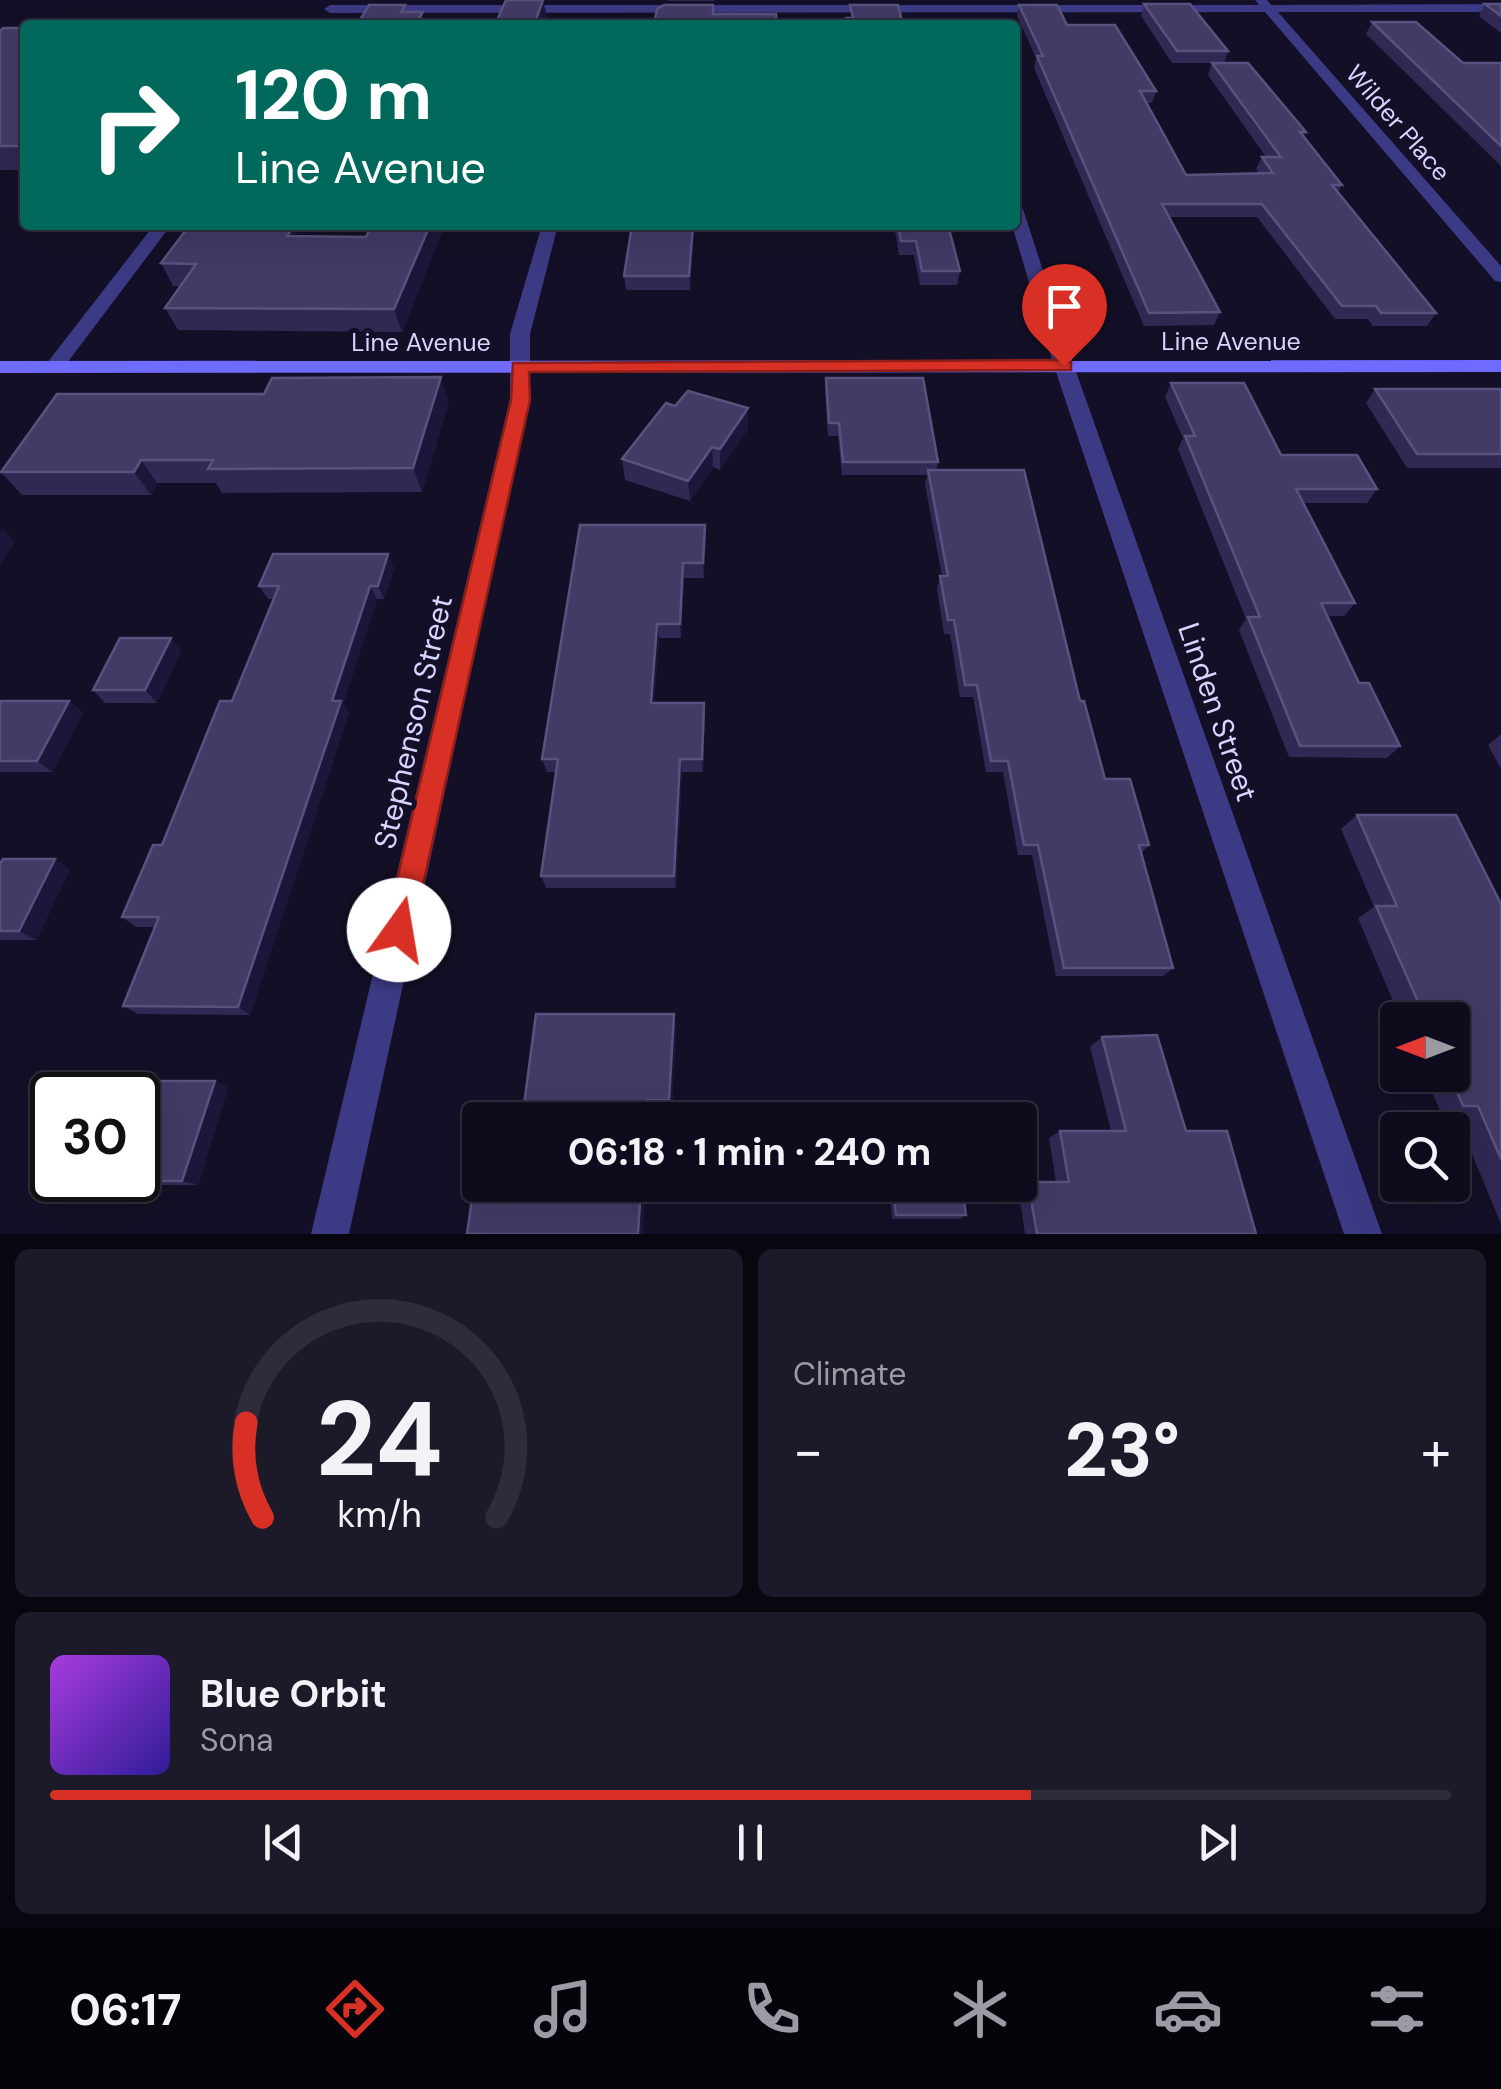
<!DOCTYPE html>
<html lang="en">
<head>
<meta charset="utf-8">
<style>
  :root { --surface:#0e0b1c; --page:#1c1929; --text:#f1f3f6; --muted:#9b9ba3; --line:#2e2b3b; --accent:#d93025 }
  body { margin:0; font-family:"DM Sans",sans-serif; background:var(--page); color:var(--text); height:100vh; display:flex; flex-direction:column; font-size:38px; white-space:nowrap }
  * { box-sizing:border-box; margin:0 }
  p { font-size:32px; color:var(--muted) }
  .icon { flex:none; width:55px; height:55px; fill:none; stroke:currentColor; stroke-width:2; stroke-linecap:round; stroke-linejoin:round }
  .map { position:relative; height:1234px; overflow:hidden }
  .details { display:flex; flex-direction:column; gap:15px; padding:15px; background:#08060f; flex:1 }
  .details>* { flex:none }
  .banner { position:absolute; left:20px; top:20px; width:1000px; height:210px; border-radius:10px; box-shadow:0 10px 40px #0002,0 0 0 2px var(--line); background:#00695c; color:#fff; overflow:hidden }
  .needle { width:65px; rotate:270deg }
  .tools { position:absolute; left:1380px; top:1002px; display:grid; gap:20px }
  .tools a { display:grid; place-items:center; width:90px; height:90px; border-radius:10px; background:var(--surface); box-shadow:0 10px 40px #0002,0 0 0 2px var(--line); font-size:50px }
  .speed { position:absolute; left:30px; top:1072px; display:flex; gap:20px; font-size:50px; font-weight:700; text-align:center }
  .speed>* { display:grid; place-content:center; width:130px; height:130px; border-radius:50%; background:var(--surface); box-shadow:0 10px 40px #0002,0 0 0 2px var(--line); line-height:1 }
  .speed .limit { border:5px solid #111; border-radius:15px; background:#fff; color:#111 }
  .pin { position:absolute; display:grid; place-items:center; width:85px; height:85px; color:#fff; margin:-102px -42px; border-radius:50% 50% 50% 0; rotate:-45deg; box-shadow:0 0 10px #0007 }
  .pin .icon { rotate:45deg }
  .me { position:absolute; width:110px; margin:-55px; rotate:13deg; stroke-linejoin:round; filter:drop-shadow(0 0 8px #0008) }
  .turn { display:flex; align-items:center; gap:35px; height:210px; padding:0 50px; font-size:45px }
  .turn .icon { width:130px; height:130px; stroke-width:2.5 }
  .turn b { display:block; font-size:70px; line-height:85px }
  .big { font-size:75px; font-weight:700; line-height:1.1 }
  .details .card { flex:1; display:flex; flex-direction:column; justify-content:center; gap:15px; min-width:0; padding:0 35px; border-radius:15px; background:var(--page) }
  .details .dial { align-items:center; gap:0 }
  .dial svg { height:260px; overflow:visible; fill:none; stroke:var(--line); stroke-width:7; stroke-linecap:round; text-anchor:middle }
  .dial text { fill:var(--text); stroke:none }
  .song { display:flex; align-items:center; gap:30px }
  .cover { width:120px; height:120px; border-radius:15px; background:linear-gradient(135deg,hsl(280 70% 55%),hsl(250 70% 35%)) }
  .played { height:10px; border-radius:5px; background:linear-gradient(90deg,var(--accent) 70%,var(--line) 70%) }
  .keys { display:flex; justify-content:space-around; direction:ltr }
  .heat { display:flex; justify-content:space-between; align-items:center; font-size:55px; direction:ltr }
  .details .tiles { flex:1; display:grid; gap:15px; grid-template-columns:1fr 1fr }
  .card:last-child { grid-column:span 2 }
  .trip { position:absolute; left:462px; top:1102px; width:575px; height:100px; border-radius:10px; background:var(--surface); box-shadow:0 10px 40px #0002,0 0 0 2px var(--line); font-weight:700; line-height:100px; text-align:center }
  .menu { display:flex; height:160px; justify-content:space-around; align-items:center; background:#06040b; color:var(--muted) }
  .menu .icon { width:70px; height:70px }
  .menu .active { color:var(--accent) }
  .menu b { font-size:45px; color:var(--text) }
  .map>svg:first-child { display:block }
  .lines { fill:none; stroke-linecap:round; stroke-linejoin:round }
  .street { fill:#3d3a85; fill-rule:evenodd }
  .secondary { fill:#6f6bff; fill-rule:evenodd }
  .wall { fill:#312854 }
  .shaded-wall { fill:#1d163a }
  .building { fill:#433a66; stroke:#5a527e; stroke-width:2.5 }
  .route { fill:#d93025; stroke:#8d1f18; stroke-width:2.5 }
  .labels { text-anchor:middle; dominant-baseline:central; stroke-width:10; stroke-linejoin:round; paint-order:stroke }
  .far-street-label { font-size:25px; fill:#d9d4ff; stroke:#130f26 }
  .street-label { font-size:30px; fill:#d9d4ff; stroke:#130f26 }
</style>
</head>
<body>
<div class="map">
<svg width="1501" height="1234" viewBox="0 0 1501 1234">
  <rect width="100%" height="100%" fill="#130f26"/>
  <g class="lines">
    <g class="street">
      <polygon points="1255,0 1267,0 1271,5 1501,4 1501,12 1278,12 1501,266 1501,282 1495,281 1265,12 330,13 324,9 330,5 1259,5"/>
      <polygon points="1015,204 1023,209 1074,366 1382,1234 1344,1234 1054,366 1012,225 1015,225"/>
      <polygon points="154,225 171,225 61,371 47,371 47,363"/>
      <polygon points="542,225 558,225 530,334 530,399 349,1234 311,1234 510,399 510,334"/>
    </g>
    <polygon class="secondary" points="1501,360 1501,372 0,373 0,361"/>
  </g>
  <g class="wall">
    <rect x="667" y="0" width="47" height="1"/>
    <polygon points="1144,4 1228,51 1224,63 1306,132 1304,137 1342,185 1338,192 1436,313 1427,326 1373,326 1368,319 1335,319 1257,217 1169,217 1220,312 1214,325 1144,326 1034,68 1036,58 1017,16 1019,5 1067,25 1156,91 1152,103 1146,103 1186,175 1259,173 1256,169 1262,157 1266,157 1208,75 1212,63 1172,63 1141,16"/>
    <polygon points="1485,4 1501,4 1501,33 1479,16"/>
    <polygon points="1372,22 1463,63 1501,63 1501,166 1366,34"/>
    <polygon points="25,28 25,170 0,170 0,31"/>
    <polygon points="372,225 445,225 402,332 178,330 165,308 180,286 173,286 161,263 293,227 297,237 366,237"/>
    <polygon points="694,225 690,290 626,290 624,276"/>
    <polygon points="894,225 948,225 960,271 957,285 920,285 914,255 899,255"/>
    <polygon points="826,378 938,462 936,470 1080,701 1105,779 1149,845 1141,854 1173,968 1163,976 1056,976 1032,855 1018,855 1003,772 986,772 973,697 960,697 950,634 944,634 937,589 940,576 942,576 925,484 927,475 842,475 838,436 828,436 825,391"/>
    <polygon points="1171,383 1281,455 1377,489 1367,503 1303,503 1355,603 1344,616 1327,616 1359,683 1400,746 1387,758 1289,757 1239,630 1246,619 1178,449 1183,438 1165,397"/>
    <polygon points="1375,389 1501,389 1501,468 1407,468 1366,403"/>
    <polygon points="449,401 422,492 222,493 216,483 157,483 151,495 22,495 1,472"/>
    <polygon points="675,406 748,408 748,429 720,470 713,467 690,501 625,480 622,459"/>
    <polygon points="705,525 704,578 684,578 681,638 659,638 654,703 704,703 705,717 703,772 682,772 676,888 546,888 541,876 556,772 547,772 542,759"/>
    <polygon points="394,568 384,599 377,599 343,704 349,713 250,1015 138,1014 123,1006 155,927 136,927 122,917 162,845 232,701 273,599 268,599 259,586"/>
    <polygon points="181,651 157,703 105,703 93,690"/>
    <polygon points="0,701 69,701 83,713 52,772 0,772"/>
    <polygon points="1501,734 1501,769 1488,745"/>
    <polygon points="1357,815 1501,904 1501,1224 1455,1113 1441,1113 1425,1075 1452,1075 1452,1020 1401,1020 1358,918 1374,907 1341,829"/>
    <polygon points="0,864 70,869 36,940 0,940"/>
    <polygon points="676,1025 672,1109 650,1109 650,1120 522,1120"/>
    <polygon points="1102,1037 1186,1131 1256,1234 1025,1234 1018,1188 1028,1182 1056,1182 1049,1138 1060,1131 1111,1131 1090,1047"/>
    <polygon points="215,1081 228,1087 198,1185 66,1185 48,1181"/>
    <polygon points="889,1185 962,1185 966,1215 960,1219 892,1219"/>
  </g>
  <g class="shaded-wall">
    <polygon points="543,0 547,17 544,25 534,25"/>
    <polygon points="423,12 425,25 415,25"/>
    <polygon points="430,225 445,225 402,332 394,309"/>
    <polygon points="693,225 694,225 690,290 689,276"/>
    <polygon points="293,227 302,249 287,236"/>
    <polygon points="441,377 449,401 422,492 413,468"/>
    <polygon points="748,408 748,429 720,470 720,449"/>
    <polygon points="712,447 713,467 690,501 688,481"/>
    <polygon points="141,460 157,483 151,495 134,472"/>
    <polygon points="705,525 706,540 704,578 703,563"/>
    <polygon points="3,528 15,542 0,565 0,532"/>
    <polygon points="388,554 394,568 384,599 378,586"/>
    <polygon points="683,563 684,578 681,638 680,624"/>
    <polygon points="370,586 377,599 343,704 349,713 250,1015 238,1007 332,701"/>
    <polygon points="657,624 659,638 653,717 651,703"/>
    <polygon points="171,638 181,651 157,703 145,690"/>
    <polygon points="69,701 83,713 52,772 37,761"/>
    <polygon points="704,703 705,717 703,772 702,759"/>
    <polygon points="680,759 682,772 676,888 674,876"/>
    <polygon points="55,859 70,869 36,940 19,931"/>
    <polygon points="674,1014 676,1025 672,1109 669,1100"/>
    <polygon points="215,1081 228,1087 198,1185 182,1181"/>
    <polygon points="647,1100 650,1109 650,1120 646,1120"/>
    <polygon points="641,1185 646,1185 643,1234 638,1234"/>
  </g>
  <g class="building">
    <polygon points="506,0 543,0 534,25 495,25"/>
    <polygon points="1144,4 1190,4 1228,51 1177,51"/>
    <polygon points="1485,4 1501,4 1501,16"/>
    <polygon points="369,5 405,5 401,12 423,12 415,25 357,25"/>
    <polygon points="664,5 713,5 713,14 776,14 777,25 654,25 657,9"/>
    <polygon points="850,5 898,5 903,25 847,25 846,18 853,18"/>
    <polygon points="1019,5 1057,5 1067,25 1115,25 1156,91 1140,91 1186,175 1273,173 1262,157 1281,157 1212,63 1248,63 1306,132 1300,132 1342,185 1332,185 1436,313 1381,313 1376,306 1342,306 1262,204 1162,204 1220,312 1149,313 1037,56 1043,56"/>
    <polygon points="1372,22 1416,22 1463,63 1501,63 1501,146"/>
    <polygon points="3,28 25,28 25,146 0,146 0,31"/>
    <polygon points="372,225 430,225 394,309 165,308 196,264 161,263 189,226 293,227 287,236 366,237"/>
    <polygon points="632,225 693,225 689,276 624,276"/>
    <polygon points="898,225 948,225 960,271 922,271 916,241 901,241"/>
    <polygon points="441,377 413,468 208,469 213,460 141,460 134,472 1,472 57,394 264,394 272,378"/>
    <polygon points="826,378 923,378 938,462 843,462 839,423 829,423"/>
    <polygon points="1171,383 1244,383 1281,455 1357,455 1377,489 1296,489 1355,603 1321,603 1359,683 1369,683 1400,746 1300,746 1248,617 1260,617 1185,436 1195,436"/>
    <polygon points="1375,389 1501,389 1501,454 1417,454"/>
    <polygon points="688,391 748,408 720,449 712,447 688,481 622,459 666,403 675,406"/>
    <polygon points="928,470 1024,470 1080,701 1084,701 1105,779 1130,779 1149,845 1139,845 1173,968 1064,968 1038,845 1024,845 1008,761 991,761 977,685 965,685 954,620 948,620 940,576 948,576"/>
    <polygon points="580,525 705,525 703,563 683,563 680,624 657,624 651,703 704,703 702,759 680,759 674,876 541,876 558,759 542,759"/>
    <polygon points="273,554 388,554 378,586 370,586 332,701 341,701 238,1007 123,1006 159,917 122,917 153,845 162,845 220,701 232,701 279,586 259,586"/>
    <polygon points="120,638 171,638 145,690 93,690"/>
    <polygon points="0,701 69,701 37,761 0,761"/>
    <polygon points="1357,815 1456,815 1501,904 1501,1159 1478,1106 1463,1106 1450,1075 1452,1075 1452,1020 1426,1020 1376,906 1397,906"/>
    <polygon points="3,859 55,859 19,931 0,931 0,864"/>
    <polygon points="536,1014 674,1014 669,1100 647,1100 646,1120 522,1120"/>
    <polygon points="1157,1035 1186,1131 1227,1131 1256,1234 1037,1234 1028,1182 1069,1182 1060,1131 1126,1131 1102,1037"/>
    <polygon points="88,1081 215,1081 182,1181 48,1181 52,1169 52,1180 138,1180 138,1095 82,1095"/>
    <polygon points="480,1143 480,1185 641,1185 638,1234 467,1234"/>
    <polygon points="893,1185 962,1185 966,1215 896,1215"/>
  </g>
  <polygon class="route" points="1064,360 1071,362 1071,370 529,372 530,400 413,930 409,941 399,945 389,941 385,930 511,400 513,363"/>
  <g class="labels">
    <g class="far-street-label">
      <text transform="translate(1398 123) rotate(49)">Wilder Place</text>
      <text x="1231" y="341">Line Avenue</text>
      <text x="421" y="342">Line Avenue</text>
    </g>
    <g class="street-label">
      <text transform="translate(1218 712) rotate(71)">Linden Street</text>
      <text transform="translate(413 722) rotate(-77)">Stephenson Street</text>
    </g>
  </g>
</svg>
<div class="tools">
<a><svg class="needle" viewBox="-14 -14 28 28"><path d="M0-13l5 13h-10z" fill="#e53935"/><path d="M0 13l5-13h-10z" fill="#9b9ba3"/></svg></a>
<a><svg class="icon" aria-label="search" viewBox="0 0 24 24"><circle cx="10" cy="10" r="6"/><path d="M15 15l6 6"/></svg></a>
</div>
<div class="speed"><div class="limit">30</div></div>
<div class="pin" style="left:1064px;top:366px;background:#d93025"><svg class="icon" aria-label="arrive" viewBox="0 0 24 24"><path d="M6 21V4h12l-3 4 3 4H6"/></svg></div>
<svg class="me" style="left:399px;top:930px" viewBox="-20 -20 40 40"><circle r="19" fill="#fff"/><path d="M0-13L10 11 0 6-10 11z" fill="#d93025"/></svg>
<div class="trip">06:18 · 1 min · 240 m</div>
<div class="banner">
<div class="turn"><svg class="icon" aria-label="right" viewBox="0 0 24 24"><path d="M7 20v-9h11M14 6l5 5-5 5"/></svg><div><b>120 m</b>Line Avenue</div></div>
</div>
</div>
<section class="details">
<div class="tiles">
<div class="card dial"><svg viewBox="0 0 100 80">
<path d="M14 69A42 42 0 1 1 86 69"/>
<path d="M14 69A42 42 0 0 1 9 40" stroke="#d93025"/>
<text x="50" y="56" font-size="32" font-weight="700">24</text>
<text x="50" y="72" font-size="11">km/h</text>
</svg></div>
<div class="card"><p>Climate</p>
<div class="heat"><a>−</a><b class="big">23°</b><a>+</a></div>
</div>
<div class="card">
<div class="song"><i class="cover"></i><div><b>Blue Orbit</b><p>Sona</p></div></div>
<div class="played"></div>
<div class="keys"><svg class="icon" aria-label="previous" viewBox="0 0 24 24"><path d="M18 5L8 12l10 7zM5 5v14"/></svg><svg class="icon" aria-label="pause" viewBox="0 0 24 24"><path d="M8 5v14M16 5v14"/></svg><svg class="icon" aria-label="next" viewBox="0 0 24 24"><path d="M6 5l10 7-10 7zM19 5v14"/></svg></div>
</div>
</div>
</section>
<nav class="menu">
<b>06:17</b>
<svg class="icon active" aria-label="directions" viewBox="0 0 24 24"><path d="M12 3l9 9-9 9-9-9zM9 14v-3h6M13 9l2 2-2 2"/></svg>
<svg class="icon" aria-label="music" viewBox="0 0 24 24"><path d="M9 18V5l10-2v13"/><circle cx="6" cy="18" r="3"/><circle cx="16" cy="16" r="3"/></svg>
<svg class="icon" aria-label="phone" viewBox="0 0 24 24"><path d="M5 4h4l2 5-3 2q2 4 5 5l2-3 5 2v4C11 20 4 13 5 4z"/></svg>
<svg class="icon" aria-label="climate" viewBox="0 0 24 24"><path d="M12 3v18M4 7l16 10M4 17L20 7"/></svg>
<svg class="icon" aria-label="car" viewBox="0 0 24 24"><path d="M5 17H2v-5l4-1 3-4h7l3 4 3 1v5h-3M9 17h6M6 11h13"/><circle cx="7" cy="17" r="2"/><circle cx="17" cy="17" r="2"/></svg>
<svg class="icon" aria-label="filters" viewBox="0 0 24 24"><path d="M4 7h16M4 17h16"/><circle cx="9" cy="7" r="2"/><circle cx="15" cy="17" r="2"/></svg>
</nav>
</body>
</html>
